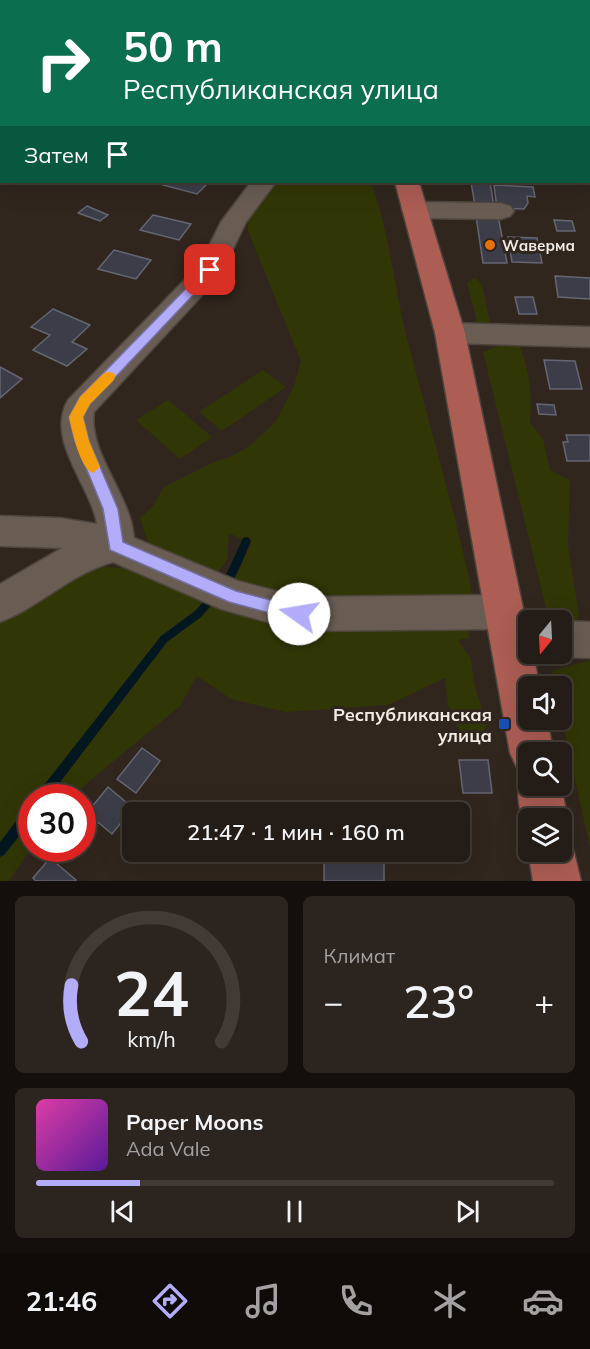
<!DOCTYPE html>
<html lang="ru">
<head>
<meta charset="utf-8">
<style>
  :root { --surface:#241c16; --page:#2c251f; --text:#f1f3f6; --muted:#a3a1a1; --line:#413a35; --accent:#b3adf9 }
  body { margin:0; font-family:Mulish,sans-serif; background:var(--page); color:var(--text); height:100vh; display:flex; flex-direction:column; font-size:22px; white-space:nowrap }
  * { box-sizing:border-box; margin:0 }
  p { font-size:20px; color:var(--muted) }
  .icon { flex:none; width:33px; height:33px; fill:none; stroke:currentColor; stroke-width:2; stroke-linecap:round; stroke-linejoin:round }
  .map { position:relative; height:881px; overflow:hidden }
  .panel { display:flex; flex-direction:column; gap:15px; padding:15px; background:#140f0c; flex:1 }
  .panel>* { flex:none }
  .hud { position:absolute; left:0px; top:0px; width:591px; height:183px; box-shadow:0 6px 24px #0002,0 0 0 2px var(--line); background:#0b6e4f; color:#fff; overflow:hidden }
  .needle { width:39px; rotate:198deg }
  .fabs { position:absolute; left:518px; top:610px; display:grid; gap:12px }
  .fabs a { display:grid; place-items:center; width:54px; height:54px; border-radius:9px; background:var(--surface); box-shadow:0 6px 24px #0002,0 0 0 2px var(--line); font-size:30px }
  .speed { position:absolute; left:18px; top:784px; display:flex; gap:12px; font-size:30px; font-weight:700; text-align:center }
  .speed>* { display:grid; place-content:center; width:78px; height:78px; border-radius:50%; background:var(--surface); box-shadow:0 6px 24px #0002,0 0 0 2px var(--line); line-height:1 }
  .speed .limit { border:9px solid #d22; background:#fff; color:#111 }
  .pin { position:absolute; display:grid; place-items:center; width:51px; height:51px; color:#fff; margin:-26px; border-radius:12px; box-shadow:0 3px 9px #0006 }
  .me { position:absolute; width:66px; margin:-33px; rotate:283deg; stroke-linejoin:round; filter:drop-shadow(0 0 4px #0008) }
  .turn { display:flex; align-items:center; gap:21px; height:126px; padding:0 24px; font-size:27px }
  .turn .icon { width:78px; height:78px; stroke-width:2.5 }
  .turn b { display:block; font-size:42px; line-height:51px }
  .then { display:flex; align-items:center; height:57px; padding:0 24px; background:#0003; gap:12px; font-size:22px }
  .big { font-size:45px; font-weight:600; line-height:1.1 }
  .panel .card { flex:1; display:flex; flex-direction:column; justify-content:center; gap:9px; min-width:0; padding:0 21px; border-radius:9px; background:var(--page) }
  .panel .dial { align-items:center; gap:0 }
  .dial svg { height:156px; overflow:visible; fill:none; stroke:var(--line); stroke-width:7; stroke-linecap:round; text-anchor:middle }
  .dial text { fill:var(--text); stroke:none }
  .song { display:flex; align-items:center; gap:18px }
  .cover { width:72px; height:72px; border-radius:9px; background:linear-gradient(135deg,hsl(320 70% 55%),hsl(270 70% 35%)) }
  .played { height:6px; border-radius:3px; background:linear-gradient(90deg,var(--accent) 20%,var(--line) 20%) }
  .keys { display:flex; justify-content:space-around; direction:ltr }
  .heat { display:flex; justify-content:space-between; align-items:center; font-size:33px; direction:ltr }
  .panel .tiles { flex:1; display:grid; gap:15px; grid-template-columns:1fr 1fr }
  .card:last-child { grid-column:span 2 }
  .trip { position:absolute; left:122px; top:802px; width:348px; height:60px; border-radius:9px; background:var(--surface); box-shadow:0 6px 24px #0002,0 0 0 2px var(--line); font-weight:600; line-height:60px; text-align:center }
  .menu { display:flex; height:96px; justify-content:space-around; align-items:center; background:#0e0b09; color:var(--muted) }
  .menu .icon { width:42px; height:42px }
  .menu .on { color:var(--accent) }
  .menu b { font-size:27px; color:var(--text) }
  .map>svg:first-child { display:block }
  .green { fill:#313606 }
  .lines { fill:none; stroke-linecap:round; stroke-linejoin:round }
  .stream { fill:#041620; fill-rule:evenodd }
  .building { fill:#3d3d49; stroke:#656673; stroke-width:1.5 }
  .minor-casing { stroke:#4c443d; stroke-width:3 }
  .major-casing { stroke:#4c443d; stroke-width:3 }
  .minor { fill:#685c53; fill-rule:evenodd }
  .major { fill:#ac5d54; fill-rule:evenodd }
  .route { fill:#b3adf9; stroke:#7470a2; stroke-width:1.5 }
  .slow { fill:#f59e0b }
  .food-dot { fill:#e8710a; stroke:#30261e; stroke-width:2 }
  .transit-dot { fill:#1a4fb4; stroke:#30261e; stroke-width:2 }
  .labels { text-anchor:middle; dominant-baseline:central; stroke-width:6; stroke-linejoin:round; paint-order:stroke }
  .poi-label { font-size:15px; font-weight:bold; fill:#f2ebe6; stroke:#30261e; text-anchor:start }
  .near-poi-label { font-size:18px; font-weight:bold; fill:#f2ebe6; stroke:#30261e; text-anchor:end }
</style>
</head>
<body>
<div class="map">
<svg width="590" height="881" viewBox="0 0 590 881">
  <rect width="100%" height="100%" fill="#30261e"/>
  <g class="green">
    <path d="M285,182H371C390,233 394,289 408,342C429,424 453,504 471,587V594L464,598H293L232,584L251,544L229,533L227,560L214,577L150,549L140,518L153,506L164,487L212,463L232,456L251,445L276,421L294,386L301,361L248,231V214L269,185Z"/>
    <polygon points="475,278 482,284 490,323 484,325 477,322 467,283"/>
    <path d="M519,344C530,373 532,392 530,423L543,439L550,470L570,480L568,545L579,616L573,626L561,621H552L547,612L483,352L500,345Z"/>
    <polygon points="263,370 286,387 222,431 199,412"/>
    <polygon points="168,400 212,437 180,459 136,420"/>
    <polygon points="104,567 138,569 468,630 470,638 458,640 471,659 474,683 487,726 475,743 461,735 448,705 445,678 388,705 286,712 231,699 197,676 180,706 80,789 72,798 32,798 31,848 9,881 0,881 0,618 87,569"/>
    <polygon points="590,660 590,849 561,715 561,687 555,687 552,671"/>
  </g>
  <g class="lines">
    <g class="stream">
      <path d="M246,537L249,538L251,541C246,551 234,587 224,590C223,590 221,589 220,589L218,586L226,575L243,538Z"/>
      <polygon points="215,591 218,592 220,595 218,598 201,617 167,642 48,798 35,798 37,794 161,636 195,611 212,592"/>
      <polygon points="32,805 32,820 4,855 0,857 0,842 28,806"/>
    </g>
  </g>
  <g class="building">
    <polygon points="167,182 209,182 197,194 163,185"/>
    <polygon points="471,182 490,182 494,207 475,206"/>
    <polygon points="490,182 532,182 533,184 490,184"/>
    <polygon points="494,185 533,187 535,197 527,196 528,203 524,209 497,208"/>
    <polygon points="87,206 108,215 100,221 78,213"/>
    <polygon points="153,215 191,224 179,240 140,230"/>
    <polygon points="476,216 498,216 507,263 483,263"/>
    <polygon points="554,220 572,221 575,231 557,231"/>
    <polygon points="508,237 537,238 542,263 512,262"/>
    <polygon points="114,250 151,260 136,279 98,269"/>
    <polygon points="555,276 590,278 590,299 558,297"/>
    <polygon points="515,297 533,297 537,314 519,314"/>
    <polygon points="53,309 90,325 72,342 87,349 67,366 33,350 50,335 31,327"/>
    <polygon points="544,360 575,361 582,389 550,389"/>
    <polygon points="0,367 22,379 0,398"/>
    <polygon points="537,404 554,405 556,415 539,414"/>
    <polygon points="566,435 590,435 590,461 567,461 563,442 568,442"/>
    <polygon points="142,748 160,761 136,793 117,779"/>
    <polygon points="459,760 488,760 492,793 463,793"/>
    <polygon points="108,787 133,808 112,834 87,813"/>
    <polygon points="324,803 382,805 382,813 324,813"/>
    <rect x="324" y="852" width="60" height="29"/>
    <polygon points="50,858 76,880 75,881 36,881 33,878"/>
  </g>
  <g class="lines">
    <g class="minor-casing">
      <g id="minor">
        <polygon points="380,0 404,0 379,2"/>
        <polygon points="471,0 491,0 492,2 472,2"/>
        <rect x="0" y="59" width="2" height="12"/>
        <path d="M251,182H276L246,222L220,276L94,412C88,453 131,495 134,538L238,581L299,597L504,595L518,600L523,612L518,624L504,629L299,631L221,609L113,562C70,574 40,607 0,622V584L62,548L0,546V516L60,518L97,524C90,484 45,440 68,400L200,264L221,222Z"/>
        <polygon points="415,202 501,203 510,206 514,211 510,216 501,219 415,218 406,215 402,210 406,205"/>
        <polygon points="450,323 590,327 590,347 450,343 440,340 435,333 440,326"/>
        <polygon points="561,621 590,622 590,658 561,657 553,654 561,654"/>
      </g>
    </g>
    <g class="major-casing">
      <g id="major">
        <polygon points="305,0 323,0 324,2 305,2"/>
        <path d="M395,182H419L465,333L528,632V654H533L540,687H528V720H547L554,753H528V786H561L568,819L562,833L567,836L574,852L581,881H533L528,852V851L561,852V819H528V833C519,812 514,792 523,771L517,768L510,753L435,333Z"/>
      </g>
    </g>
    <use href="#minor" class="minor"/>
    <use href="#major" class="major"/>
  </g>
  <polygon class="route" points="210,267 214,268 214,273 90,404 83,417 89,441 118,509 123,542 236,591 305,609 307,614 305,619 299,621 229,602 110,550 103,509 75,441 69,417 80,397 206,268"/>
  <path class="slow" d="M109,372L114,373L115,376L114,380L90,404L83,417L89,441L100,467L93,473C80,469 72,430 69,417L80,397L104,373Z"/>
  <circle class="food-dot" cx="490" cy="245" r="6"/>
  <rect class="transit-dot" x="498" y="718" width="12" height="12" rx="3"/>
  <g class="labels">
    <g class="poi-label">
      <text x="502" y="245">Wаверма</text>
    </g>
    <g class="near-poi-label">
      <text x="492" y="714">Республиканская<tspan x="492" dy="21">улица</tspan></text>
    </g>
  </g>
</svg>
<div class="fabs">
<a><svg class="needle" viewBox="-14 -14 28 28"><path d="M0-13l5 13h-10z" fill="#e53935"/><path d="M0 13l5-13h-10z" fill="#a3a1a1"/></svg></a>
<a><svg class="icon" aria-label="sound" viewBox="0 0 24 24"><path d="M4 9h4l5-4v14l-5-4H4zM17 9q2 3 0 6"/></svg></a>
<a><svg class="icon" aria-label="search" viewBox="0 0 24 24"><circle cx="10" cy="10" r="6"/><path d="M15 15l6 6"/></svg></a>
<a><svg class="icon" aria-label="layers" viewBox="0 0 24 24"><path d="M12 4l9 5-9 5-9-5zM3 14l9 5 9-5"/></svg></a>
</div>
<div class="speed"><div class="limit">30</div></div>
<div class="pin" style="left:210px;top:270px;background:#d93025"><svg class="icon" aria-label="arrive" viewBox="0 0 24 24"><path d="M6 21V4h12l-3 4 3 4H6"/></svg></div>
<svg class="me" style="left:299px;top:614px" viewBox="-20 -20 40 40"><circle r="19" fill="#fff"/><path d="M0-13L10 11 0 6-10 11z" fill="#b3adf9"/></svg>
<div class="trip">21:47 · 1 мин · 160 m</div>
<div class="hud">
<div class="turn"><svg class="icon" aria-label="right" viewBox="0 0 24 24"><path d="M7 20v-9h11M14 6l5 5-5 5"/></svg><div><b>50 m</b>Республиканская улица</div></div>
<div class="then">Затем<svg class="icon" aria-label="arrive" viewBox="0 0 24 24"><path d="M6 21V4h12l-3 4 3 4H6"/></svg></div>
</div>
</div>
<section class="panel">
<div class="tiles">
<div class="card dial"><svg viewBox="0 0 100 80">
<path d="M14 69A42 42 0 1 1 86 69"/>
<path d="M14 69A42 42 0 0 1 9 40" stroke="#b3adf9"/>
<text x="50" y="56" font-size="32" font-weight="700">24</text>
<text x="50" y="72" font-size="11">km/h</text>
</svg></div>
<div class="card"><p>Климат</p>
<div class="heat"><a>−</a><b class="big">23°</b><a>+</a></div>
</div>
<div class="card">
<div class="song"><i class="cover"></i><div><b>Paper Moons</b><p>Ada Vale</p></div></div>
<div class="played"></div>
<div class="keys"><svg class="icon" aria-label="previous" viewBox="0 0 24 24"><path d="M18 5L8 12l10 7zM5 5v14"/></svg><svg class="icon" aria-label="pause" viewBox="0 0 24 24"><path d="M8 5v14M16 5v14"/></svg><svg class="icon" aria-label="next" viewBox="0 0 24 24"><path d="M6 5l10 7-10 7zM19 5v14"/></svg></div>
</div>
</div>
</section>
<nav class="menu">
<b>21:46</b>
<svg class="icon on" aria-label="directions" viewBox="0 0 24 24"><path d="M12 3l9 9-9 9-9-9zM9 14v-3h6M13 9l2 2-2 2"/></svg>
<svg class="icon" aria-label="music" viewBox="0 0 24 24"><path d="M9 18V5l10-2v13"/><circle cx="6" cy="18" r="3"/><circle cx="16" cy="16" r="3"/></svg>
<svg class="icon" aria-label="phone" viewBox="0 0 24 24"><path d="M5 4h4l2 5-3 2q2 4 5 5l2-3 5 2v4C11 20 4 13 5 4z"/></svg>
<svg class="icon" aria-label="climate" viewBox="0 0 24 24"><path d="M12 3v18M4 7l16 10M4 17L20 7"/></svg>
<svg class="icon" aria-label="car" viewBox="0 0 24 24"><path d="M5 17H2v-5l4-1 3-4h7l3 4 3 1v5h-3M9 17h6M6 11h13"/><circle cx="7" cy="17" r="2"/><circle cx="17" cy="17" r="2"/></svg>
</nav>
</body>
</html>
